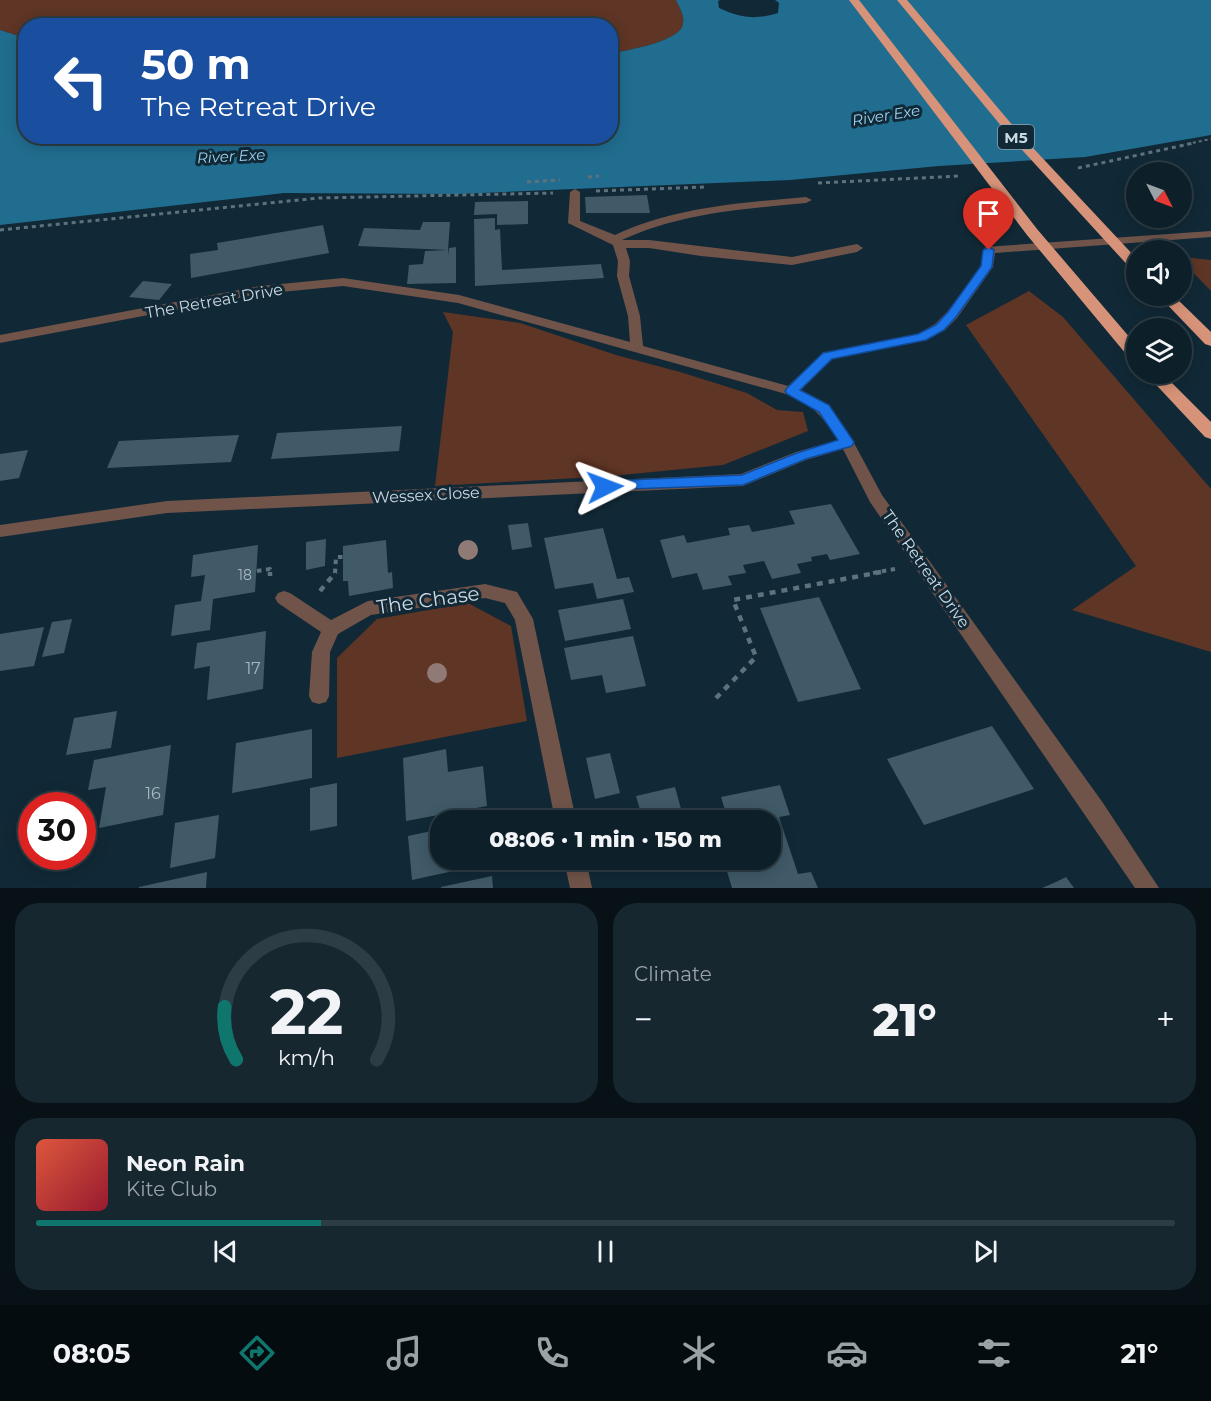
<!DOCTYPE html>
<html lang="en">
<head>
<meta charset="utf-8">
<style>
  :root { --surface:#0d1f28; --page:#162730; --text:#f1f3f6; --muted:#9aa2a8; --line:#2d3d45; --accent:#0f766e }
  body { margin:0; font-family:Montserrat,sans-serif; background:var(--page); color:var(--text); height:100vh; display:flex; flex-direction:column; font-size:22px; white-space:nowrap }
  * { box-sizing:border-box; margin:0 }
  p { font-size:20px; color:var(--muted) }
  .icon { flex:none; width:33px; height:33px; fill:none; stroke:currentColor; stroke-width:2; stroke-linecap:round; stroke-linejoin:round }
  .map { position:relative; height:888px; overflow:hidden }
  .drawer { display:flex; flex-direction:column; gap:15px; padding:15px; background:#071116; flex:1 }
  .drawer>* { flex:none }
  .hud { position:absolute; left:18px; top:18px; width:600px; height:126px; border-radius:24px; box-shadow:0 3px 15px #0003,0 0 0 2px var(--line); background:#1a4fa0; color:#fff; overflow:hidden }
  .needle { width:39px; rotate:132deg }
  .tools { position:absolute; left:1126px; top:162px; display:grid; gap:12px }
  .tools a { display:grid; place-items:center; width:66px; height:66px; border-radius:50%; background:var(--surface); box-shadow:0 3px 15px #0003,0 0 0 2px var(--line); font-size:30px }
  .speed { position:absolute; left:18px; top:792px; display:flex; gap:12px; font-size:30px; font-weight:700; text-align:center }
  .speed>* { display:grid; place-content:center; width:78px; height:78px; border-radius:50%; background:var(--surface); box-shadow:0 3px 15px #0003,0 0 0 2px var(--line); line-height:1 }
  .speed .limit { border:9px solid #d22; background:#fff; color:#111 }
  .pin { position:absolute; display:grid; place-items:center; width:51px; height:51px; color:#fff; margin:-62px -26px; border-radius:50% 50% 50% 0; rotate:-45deg; box-shadow:0 0 6px #0007 }
  .pin .icon { rotate:45deg }
  .me { position:absolute; width:66px; margin:-33px; rotate:87deg; stroke-linejoin:round; filter:drop-shadow(0 0 4px #0008) }
  .turn { display:flex; align-items:center; gap:21px; height:126px; padding:0 24px; font-size:27px }
  .turn .icon { width:78px; height:78px; stroke-width:2.5 }
  .turn b { display:block; font-size:42px; line-height:51px }
  .big { font-size:45px; font-weight:800; line-height:1.1 }
  .drawer .card { flex:1; display:flex; flex-direction:column; justify-content:center; gap:9px; min-width:0; padding:0 21px; border-radius:24px; background:var(--page) }
  .drawer .dial { align-items:center; gap:0 }
  .dial svg { height:156px; overflow:visible; fill:none; stroke:var(--line); stroke-width:7; stroke-linecap:round; text-anchor:middle }
  .dial text { fill:var(--text); stroke:none }
  .song { display:flex; align-items:center; gap:18px }
  .cover { width:72px; height:72px; border-radius:9px; background:linear-gradient(135deg,hsl(10 70% 55%),hsl(350 70% 35%)) }
  .played { height:6px; border-radius:3px; background:linear-gradient(90deg,var(--accent) 25%,var(--line) 25%) }
  .keys { display:flex; justify-content:space-around; direction:ltr }
  .heat { display:flex; justify-content:space-between; align-items:center; font-size:33px; direction:ltr }
  .drawer .tiles { flex:1; display:grid; gap:15px; grid-template-columns:1fr 1fr }
  .card:last-child { grid-column:span 2 }
  .trip { position:absolute; left:430px; top:810px; width:351px; height:60px; border-radius:24px; background:var(--surface); box-shadow:0 3px 15px #0003,0 0 0 2px var(--line); font-weight:800; line-height:60px; text-align:center }
  .tabs { display:flex; height:96px; justify-content:space-around; align-items:center; background:#050c10; color:var(--muted) }
  .tabs .icon { width:42px; height:42px }
  .tabs .active { color:var(--accent) }
  .tabs b { font-size:27px; color:var(--text) }
  .map>svg:first-child { display:block }
  .green { fill:#5f3525 }
  .water { fill:#216d90 }
  .building { fill:#405a68 }
  .lines { fill:none; stroke-linecap:round; stroke-linejoin:round }
  .path-far3 { stroke:#5e727d; stroke-width:2; stroke-dasharray:3 3; stroke-linecap:butt }
  .path-far2 { stroke:#5e727d; stroke-width:3; stroke-dasharray:4 4; stroke-linecap:butt }
  .path-far1 { stroke:#5e727d; stroke-width:4; stroke-dasharray:4.5 4.5; stroke-linecap:butt }
  .path { stroke:#5e727d; stroke-width:4.5; stroke-dasharray:6 6; stroke-linecap:butt }
  .service { fill:#70544a; fill-rule:evenodd }
  .minor { fill:#70544a; fill-rule:evenodd }
  .motorway { fill:#d79379; fill-rule:evenodd }
  .tree { fill:#907a75 }
  .route { fill:#1a73e8; stroke:#114b97; stroke-width:1.5 }
  .labels { text-anchor:middle; dominant-baseline:central; stroke-width:6; stroke-linejoin:round; paint-order:stroke }
  .number-label { font-size:14px; fill:#a8b8c3 }
  .far-water-label { font-size:15px; font-style:italic; fill:#9dd5f4; stroke:#112936 }
  .shield { fill:#112936; stroke:#92a4ae; stroke-width:1.5 }
  .shield-label { font-size:15px; font-weight:bold; fill:#cad8e1 }
  .street-label { font-size:16px; fill:#cad8e1; stroke:#112936 }
  .near-number-label { font-size:16px; fill:#a8b8c3 }
  .near-street-label { font-size:20px; fill:#cad8e1; stroke:#112936 }
</style>
</head>
<body>
<div class="map">
<svg width="1211" height="888" viewBox="0 0 1211 888">
  <rect width="100%" height="100%" fill="#112936"/>
  <g class="green">
    <path d="M0,0H676C680,9 686,18 682,27C675,42 626,51 611,53L610,26H26L25,38L0,30Z"/>
    <polygon points="1182,257 1211,260 1211,291 1182,261"/>
    <polygon points="1029,291 1063,317 1211,489 1211,652 1072,610 1136,566 966,325"/>
    <polygon points="443,312 520,323 616,355 680,372 747,393 777,410 803,412 808,431 723,465 612,476 435,486 453,332"/>
    <polygon points="468,603 511,626 527,721 337,758 337,658 377,619"/>
  </g>
  <path class="water" d="M676,0H720L718,1L719,8C740,18 756,20 778,13L779,3L775,0H1211V135L1085,157L939,166L790,180L457,194L284,193L0,225V30L25,38L26,136H610L611,53C626,51 675,42 682,27C686,18 680,9 676,0Z"/>
  <g class="building">
    <polygon points="647,195 650,213 586,213 585,197"/>
    <polygon points="528,201 528,224 497,225 497,214 474,215 475,202"/>
    <polygon points="495,218 495,230 500,229 502,270 601,264 604,278 475,286 474,219"/>
    <polygon points="423,222 450,222 448,250 358,246 364,228 420,230"/>
    <polygon points="323,225 329,253 191,278 190,254 218,250 217,243"/>
    <polygon points="456,247 456,283 407,284 409,265 423,264 425,251 448,250 448,255 449,248"/>
    <polygon points="143,281 172,284 159,300 129,297"/>
    <polygon points="402,426 399,451 271,459 277,433"/>
    <polygon points="239,435 231,462 107,468 119,441"/>
    <polygon points="28,450 19,478 0,481 0,454"/>
    <polygon points="831,504 860,554 830,560 827,554 811,557 812,561 797,564 801,573 772,579 764,561 743,565 746,573 728,576 732,585 703,590 697,573 672,578 660,540 684,535 687,543 730,535 728,528 749,525 752,532 795,524 789,511"/>
    <polygon points="528,523 532,547 512,550 508,525"/>
    <polygon points="603,528 617,579 629,577 634,592 597,599 593,583 555,589 544,538"/>
    <polygon points="326,539 325,566 306,570 306,542"/>
    <polygon points="386,540 388,573 392,572 393,588 349,596 348,581 343,581 343,546"/>
    <polygon points="258,545 255,592 213,599 210,630 171,636 175,605 201,601 205,575 191,577 193,555"/>
    <polygon points="819,597 861,689 798,702 760,608"/>
    <polygon points="623,599 631,629 565,641 558,610"/>
    <polygon points="72,619 64,653 42,657 52,622"/>
    <polygon points="44,627 34,666 0,671 0,634"/>
    <polygon points="266,631 263,689 207,700 210,666 194,669 197,643"/>
    <polygon points="633,636 646,686 606,693 602,675 571,680 564,648"/>
    <polygon points="117,711 111,748 66,755 74,718"/>
    <polygon points="992,726 1034,789 924,825 887,759"/>
    <polygon points="312,729 312,778 232,793 236,743"/>
    <polygon points="171,745 163,815 99,828 106,787 88,790 94,760"/>
    <polygon points="446,749 448,772 483,766 487,806 406,821 403,758"/>
    <polygon points="610,753 620,793 595,799 586,758"/>
    <polygon points="337,783 337,826 310,831 310,788"/>
    <polygon points="780,785 790,815 779,817 798,874 811,872 818,888 732,888 726,868 714,871 711,860 771,860 771,820 728,820 721,797"/>
    <polygon points="675,787 684,820 643,820 636,796"/>
    <polygon points="219,815 215,858 170,868 175,823"/>
    <polygon points="441,829 441,860 495,860 495,862 412,880 408,836"/>
    <polygon points="207,872 206,888 139,888 139,887"/>
    <polygon points="492,876 493,888 441,888 441,887"/>
    <polygon points="1066,877 1074,888 1042,888 1056,882"/>
  </g>
  <g class="lines">
    <polyline class="path-far3" points="1187,144 1211,139"/>
    <g class="path-far2">
      <polyline points="1078,168 1194,143"/>
      <polyline points="588,177 599,176"/>
      <polyline points="527,182 560,180"/>
      <polyline points="818,183 960,176"/>
      <polyline points="596,191 705,187"/>
      <polyline points="0,230 319,198 553,193"/>
    </g>
    <g class="path-far1">
      <polyline points="257,571 270,569 270,573"/>
      <polyline points="335,573 336,557 343,557"/>
      <polyline points="873,573 895,569"/>
    </g>
    <g class="path">
      <polyline points="270,572 270,576"/>
      <polyline points="320,591 336,572"/>
      <polyline points="716,698 756,657 733,600 881,572"/>
    </g>
    <path class="service" d="M575,189L580,192V221L615,235C675,207 741,203 806,197L812,200L806,203C743,209 680,213 622,240H649L792,257L857,244L863,248L857,252L792,265L701,256L649,248H626L630,261L629,276L623,280L617,276L618,261L613,245L568,223L570,192Z"/>
    <g class="minor">
      <path d="M1211,231V237L995,253L993,267L957,318L945,330L927,340L832,359L801,390L829,406L854,443L882,495L1103,803L1159,888H1135L870,502L843,449L806,460L743,486L167,513L0,537V525L167,501L741,474L796,452L838,440C822,416 814,405 786,394L458,303L343,286L260,294L0,343V335L260,286L343,278L459,295L630,342L628,316L617,276L623,272L629,276L640,316L643,346L788,386L823,353L918,334L935,324L947,312L981,267L985,247Z"/>
      <polygon points="485,584 517,592 533,619 576,820 555,820 515,620 505,603 485,598 371,615 338,634 330,652 329,696 326,702 319,704 312,702 309,696 312,652 321,632 278,603 275,598 278,593 284,591 290,593 331,620 368,601"/>
      <polygon points="564,860 586,860 592,888 570,888"/>
    </g>
    <g class="motorway">
      <polygon points="849,0 859,0 1037,229 1137,346 1137,361 1131,360 1027,235"/>
      <polygon points="897,0 907,0 1020,134 1137,259 1137,271 1132,270 1012,139"/>
      <polygon points="1159,296 1174,296 1211,332 1211,346 1205,344"/>
      <polygon points="1146,374 1163,374 1211,422 1211,439 1205,437"/>
    </g>
  </g>
  <g class="tree">
    <circle cx="468" cy="550" r="10"/>
    <circle cx="437" cy="673" r="10"/>
  </g>
  <polygon class="route" points="989,247 994,250 992,267 956,317 944,330 926,340 832,359 800,390 829,405 854,442 852,446 806,459 743,485 600,490 598,487 600,483 605,481 742,475 797,453 838,440 819,412 787,394 785,391 787,388 823,353 918,334 936,325 948,312 981,266 983,250"/>
  <g class="labels">
    <g class="number-label">
      <text x="245" y="575">18</text>
    </g>
    <g class="far-water-label">
      <text transform="translate(886 115) rotate(-9)">River Exe</text>
      <text transform="translate(231 156) rotate(-3)">River Exe</text>
    </g>
    <rect class="shield" x="998" y="125" width="36" height="24" rx="4.5"/>
    <g class="shield-label">
      <text x="1016" y="137">M5</text>
    </g>
    <g class="street-label">
      <text transform="translate(214 301) rotate(-10)">The Retreat Drive</text>
      <text transform="translate(426 495) rotate(-3)">Wessex Close</text>
      <text transform="translate(926 569) rotate(55)">The Retreat Drive</text>
    </g>
    <g class="near-number-label">
      <text x="253" y="668">17</text>
      <text x="153" y="793">16</text>
    </g>
    <g class="near-street-label">
      <text transform="translate(428 600) rotate(-8)">The Chase</text>
    </g>
  </g>
</svg>
<div class="tools">
<a><svg class="needle" viewBox="-14 -14 28 28"><path d="M0-13l5 13h-10z" fill="#e53935"/><path d="M0 13l5-13h-10z" fill="#9aa2a8"/></svg></a>
<a><svg class="icon" aria-label="sound" viewBox="0 0 24 24"><path d="M4 9h4l5-4v14l-5-4H4zM17 9q2 3 0 6"/></svg></a>
<a><svg class="icon" aria-label="layers" viewBox="0 0 24 24"><path d="M12 4l9 5-9 5-9-5zM3 14l9 5 9-5"/></svg></a>
</div>
<div class="speed"><div class="limit">30</div></div>
<div class="pin" style="left:989px;top:250px;background:#d93025"><svg class="icon" aria-label="arrive" viewBox="0 0 24 24"><path d="M6 21V4h12l-3 4 3 4H6"/></svg></div>
<svg class="me" style="left:605px;top:487px" viewBox="-20 -20 40 40"><path d="M0-17L14 15 0 8-14 15z" fill="#1a73e8" stroke="#fff" stroke-width="4"/></svg>
<div class="trip">08:06 · 1 min · 150 m</div>
<div class="hud">
<div class="turn"><svg class="icon" aria-label="left" viewBox="0 0 24 24"><path d="M17 20v-9H6M10 6l-5 5 5 5"/></svg><div><b>50 m</b>The Retreat Drive</div></div>
</div>
</div>
<section class="drawer">
<div class="tiles">
<div class="card dial"><svg viewBox="0 0 100 80">
<path d="M14 69A42 42 0 1 1 86 69"/>
<path d="M14 69A42 42 0 0 1 8 42" stroke="#0f766e"/>
<text x="50" y="56" font-size="32" font-weight="700">22</text>
<text x="50" y="72" font-size="11">km/h</text>
</svg></div>
<div class="card"><p>Climate</p>
<div class="heat"><a>−</a><b class="big">21°</b><a>+</a></div>
</div>
<div class="card">
<div class="song"><i class="cover"></i><div><b>Neon Rain</b><p>Kite Club</p></div></div>
<div class="played"></div>
<div class="keys"><svg class="icon" aria-label="previous" viewBox="0 0 24 24"><path d="M18 5L8 12l10 7zM5 5v14"/></svg><svg class="icon" aria-label="pause" viewBox="0 0 24 24"><path d="M8 5v14M16 5v14"/></svg><svg class="icon" aria-label="next" viewBox="0 0 24 24"><path d="M6 5l10 7-10 7zM19 5v14"/></svg></div>
</div>
</div>
</section>
<nav class="tabs">
<b>08:05</b>
<svg class="icon active" aria-label="directions" viewBox="0 0 24 24"><path d="M12 3l9 9-9 9-9-9zM9 14v-3h6M13 9l2 2-2 2"/></svg>
<svg class="icon" aria-label="music" viewBox="0 0 24 24"><path d="M9 18V5l10-2v13"/><circle cx="6" cy="18" r="3"/><circle cx="16" cy="16" r="3"/></svg>
<svg class="icon" aria-label="phone" viewBox="0 0 24 24"><path d="M5 4h4l2 5-3 2q2 4 5 5l2-3 5 2v4C11 20 4 13 5 4z"/></svg>
<svg class="icon" aria-label="climate" viewBox="0 0 24 24"><path d="M12 3v18M4 7l16 10M4 17L20 7"/></svg>
<svg class="icon" aria-label="car" viewBox="0 0 24 24"><path d="M5 17H2v-5l4-1 3-4h7l3 4 3 1v5h-3M9 17h6M6 11h13"/><circle cx="7" cy="17" r="2"/><circle cx="17" cy="17" r="2"/></svg>
<svg class="icon" aria-label="filters" viewBox="0 0 24 24"><path d="M4 7h16M4 17h16"/><circle cx="9" cy="7" r="2"/><circle cx="15" cy="17" r="2"/></svg>
<b>21°</b>
</nav>
</body>
</html>
